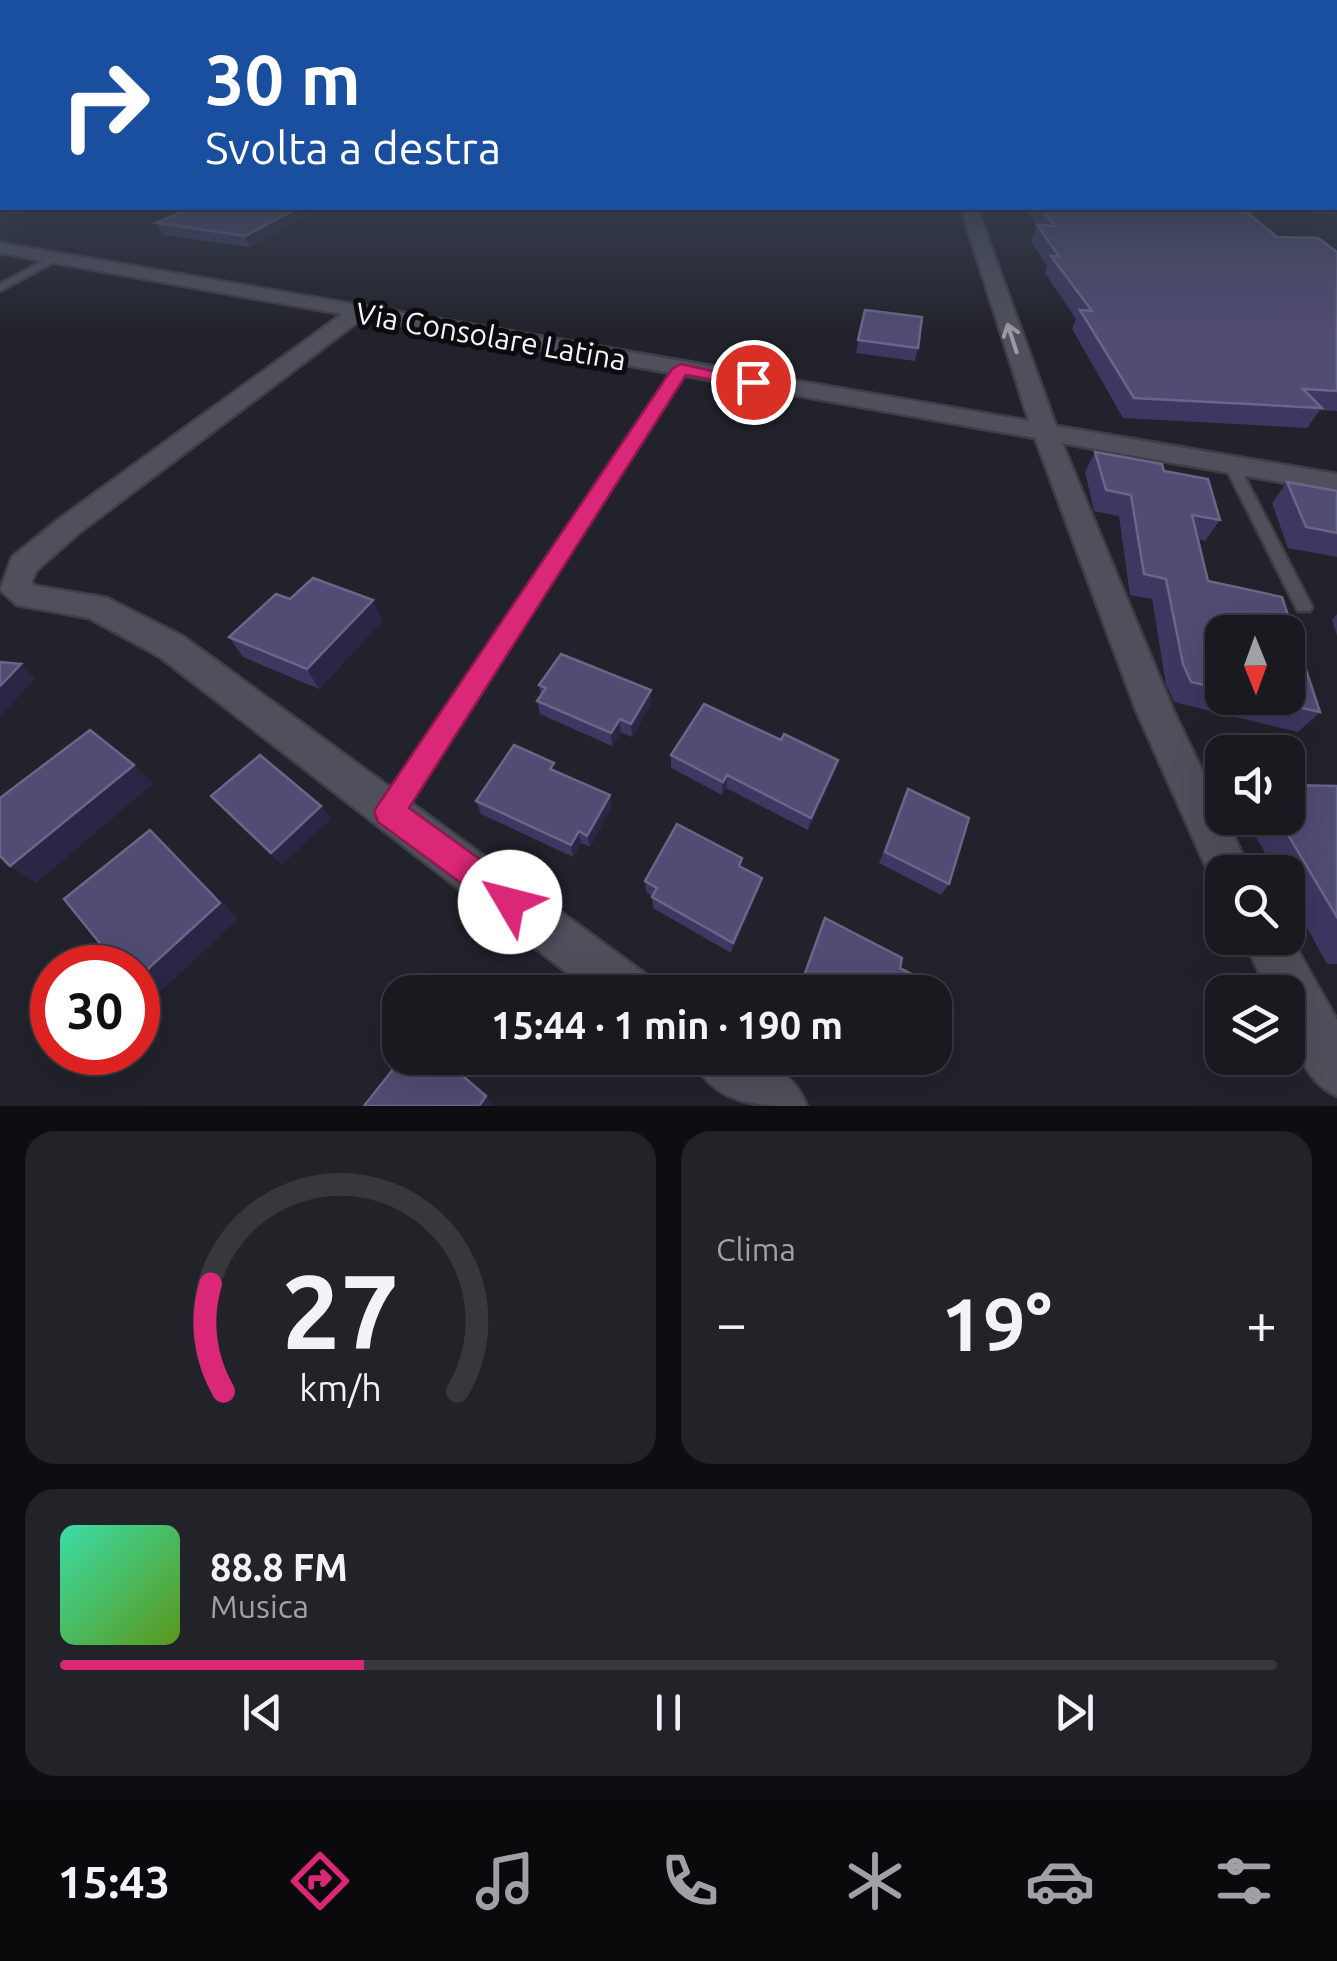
<!DOCTYPE html>
<html lang="it">
<head>
<meta charset="utf-8">
<style>
  :root { --surface:#191a20; --page:#222329; --text:#f1f3f6; --muted:#9fa1a5; --line:#37383e; --accent:#db2777 }
  body { margin:0; font-family:Ubuntu,sans-serif; background:var(--page); color:var(--text); height:100vh; display:flex; flex-direction:column; font-size:38px; white-space:nowrap }
  * { box-sizing:border-box; margin:0 }
  p { font-size:32px; color:var(--muted) }
  .icon { flex:none; width:55px; height:55px; fill:none; stroke:currentColor; stroke-width:2; stroke-linecap:round; stroke-linejoin:round }
  .map { position:relative; height:1106px; overflow:hidden }
  .details { display:flex; flex-direction:column; gap:25px; padding:25px; background:#0e0e12; flex:1 }
  .details>* { flex:none }
  .banner { position:absolute; left:0px; top:0px; width:1338px; height:210px; box-shadow:0 10px 40px #0002,0 0 0 2px var(--line); background:#1a4fa0; color:#fff; overflow:hidden }
  .needle { width:65px; rotate:179deg }
  .buttons { position:absolute; left:1205px; top:615px; display:grid; gap:20px }
  .buttons a { display:grid; place-items:center; width:100px; height:100px; border-radius:20px; background:var(--surface); box-shadow:0 10px 40px #0002,0 0 0 2px var(--line); font-size:50px }
  .speed { position:absolute; left:30px; top:945px; display:flex; gap:20px; font-size:50px; font-weight:700; text-align:center }
  .speed>* { display:grid; place-content:center; width:130px; height:130px; border-radius:50%; background:var(--surface); box-shadow:0 10px 40px #0002,0 0 0 2px var(--line); line-height:1 }
  .speed .limit { border:15px solid #d22; background:#fff; color:#111 }
  .pin { position:absolute; display:grid; place-items:center; width:85px; height:85px; color:#fff; margin:-42px; border:5px solid #fff; border-radius:50%; box-shadow:0 2px 10px #0007 }
  .me { position:absolute; width:110px; margin:-55px; rotate:307deg; stroke-linejoin:round; filter:drop-shadow(0 0 8px #0008) }
  .turn { display:flex; align-items:center; gap:35px; height:210px; padding:0 40px; font-size:45px }
  .turn .icon { width:130px; height:130px; stroke-width:2.5 }
  .turn b { display:block; font-size:70px; line-height:85px }
  .big { font-size:75px; font-weight:700; line-height:1.1 }
  .details .tile { flex:1; display:flex; flex-direction:column; justify-content:center; gap:15px; min-width:0; padding:0 35px; border-radius:30px; background:var(--page) }
  .details .dial { align-items:center; gap:0 }
  .dial svg { height:260px; overflow:visible; fill:none; stroke:var(--line); stroke-width:7; stroke-linecap:round; text-anchor:middle }
  .dial text { fill:var(--text); stroke:none }
  .song { display:flex; align-items:center; gap:30px }
  .cover { width:120px; height:120px; border-radius:15px; background:linear-gradient(135deg,hsl(160 70% 55%),hsl(90 70% 35%)) }
  .played { height:10px; border-radius:5px; background:linear-gradient(90deg,var(--accent) 25%,var(--line) 25%) }
  .keys { display:flex; justify-content:space-around; direction:ltr }
  .heat { display:flex; justify-content:space-between; align-items:center; font-size:55px; direction:ltr }
  .details .tiles { flex:1; display:grid; gap:25px; grid-template-columns:1fr 1fr }
  .tile:last-child { grid-column:span 2 }
  .trip { position:absolute; left:382px; top:975px; width:570px; height:100px; border-radius:30px; background:var(--surface); box-shadow:0 10px 40px #0002,0 0 0 2px var(--line); font-weight:700; line-height:100px; text-align:center }
  .dock { display:flex; height:160px; justify-content:space-around; align-items:center; background:#0a0a0d; color:var(--muted) }
  .dock .icon { width:70px; height:70px }
  .dock .current { color:var(--accent) }
  .dock b { font-size:45px; color:var(--text) }
  .map>svg:first-child { display:block }
  .lines { fill:none; stroke-linecap:round; stroke-linejoin:round }
  .lane-casing { stroke:#3e3e47; stroke-width:5 }
  .street-casing { stroke:#3e3e47; stroke-width:5 }
  .lane { fill:#4f505b; fill-rule:evenodd }
  .street { fill:#4f505b; fill-rule:evenodd }
  .wall { fill:#3c3862; fill-rule:evenodd }
  .shaded-wall { fill:#292745 }
  .building { fill:#504c73; stroke:#696788; stroke-width:2.5 }
  .oneway { stroke:#999aa3 }
  .route { fill:#db2777; stroke:#8e194d; stroke-width:2.5 }
  .labels { text-anchor:middle; dominant-baseline:central; stroke-width:10; stroke-linejoin:round; paint-order:stroke }
  .far-street-label { font-size:30px; fill:#f4f4fb; stroke:#0b0c10 }
</style>
</head>
<body>
<div class="map">
<svg width="1337" height="1106" viewBox="0 0 1337 1106">
  <rect width="100%" height="100%" fill="#21222b"/>
  <g class="lines">
    <g class="lane-casing">
      <g id="lane">
        <polygon points="53,256 61,258 0,291 0,284"/>
        <polygon points="681,366 687,369 396,818 389,821 382,818 379,811 382,804 675,369"/>
        <polygon points="1231,460 1238,464 1312,607 1310,611 1298,611 1296,607 1224,464"/>
      </g>
    </g>
    <g class="street-casing">
      <g id="street">
        <polygon points="961,208 977,208 1056,426 1337,474 1337,492 1062,443 1173,710 1251,872 1222,872 1222,890 1215,887 1136,710 1035,438 363,318 79,533 36,571 31,583 36,586 107,598 184,637 647,975 654,992 592,992 160,657 89,618 17,605 0,590 12,557 59,519 342,314 0,253 0,243 1029,421"/>
        <path d="M1288,933L1337,1020V1096C1300,1080 1288,1030 1288,992H1269L1242,938H1288Z"/>
        <path d="M692,1058C739,1055 786,1055 807,1106C758,1106 714,1106 692,1058Z"/>
      </g>
    </g>
    <use href="#lane" class="lane"/>
    <use href="#street" class="street"/>
  </g>
  <g class="wall">
    <polygon points="321,208 250,247 162,235 156,223"/>
    <polygon points="1025,208 1242,208 1277,237 1337,252 1337,411 1320,410 1307,428 1123,418 1072,329 1076,319 1045,273 1047,266 1031,242 1037,225"/>
    <polygon points="865,310 918,348 915,361 856,353"/>
    <path d="M1095,452L1164,471L1220,520L1205,541L1198,539L1208,581L1320,712L1298,732L1174,702L1166,684L1152,599L1130,595L1119,516L1094,511L1085,472ZM1222,632L1288,698H1222Z"/>
    <polygon points="1287,482 1337,491 1337,557 1288,548 1272,503"/>
    <polygon points="290,599 382,621 319,689 243,657 229,637"/>
    <polygon points="1337,614 1337,636 1332,620"/>
    <polygon points="539,685 651,704 632,737 621,732 612,746 540,714 537,701 541,695"/>
    <polygon points="781,740 838,760 834,773 808,830 726,788 722,795 671,768 671,755"/>
    <polygon points="557,772 610,795 611,807 590,847 581,843 573,857 481,814 476,801"/>
    <polygon points="1337,786 1337,964 1327,964 1288,893 1288,872 1276,872 1245,818 1288,818"/>
    <polygon points="908,789 949,884 941,895 879,863"/>
    <polygon points="211,796 321,806 330,819 282,864"/>
    <polygon points="741,866 759,889 731,953 653,908 652,896 646,892 645,881"/>
    <polygon points="879,1058 907,1058 906,1061 899,1069"/>
  </g>
  <g class="shaded-wall">
    <polygon points="298,208 321,208 250,247 245,236"/>
    <polygon points="373,600 382,621 319,689 307,669"/>
    <polygon points="21,664 35,678 0,717 0,686"/>
    <polygon points="651,690 651,704 632,737 631,724"/>
    <polygon points="620,719 621,732 612,746 611,733"/>
    <polygon points="838,760 834,773 808,830 811,818"/>
    <polygon points="134,765 153,784 36,883 10,866"/>
    <polygon points="727,775 726,788 722,795 723,782"/>
    <polygon points="610,795 611,807 590,847 587,836"/>
    <polygon points="321,806 330,819 282,864 271,853"/>
    <polygon points="150,830 170,848 238,919 156,996 138,986"/>
    <polygon points="579,831 581,843 573,857 571,845"/>
    <polygon points="762,878 759,889 731,953 733,943"/>
    <polygon points="486,1096 494,1105 494,1106 479,1106"/>
  </g>
  <g class="building">
    <polygon points="191,208 298,208 245,236 156,223"/>
    <polygon points="1042,208 1242,208 1277,237 1318,238 1337,252 1337,391 1303,389 1322,408 1134,398 1080,310 1092,311 1051,256 1059,256 1037,225 1054,226"/>
    <polygon points="865,310 922,317 918,348 858,340"/>
    <polygon points="1095,452 1162,464 1164,471 1208,479 1220,520 1192,515 1208,581 1282,597 1320,712 1258,698 1288,698 1288,632 1222,632 1222,689 1191,682 1183,664 1166,579 1144,574 1131,495 1106,490"/>
    <polygon points="1287,482 1337,491 1337,533 1306,527"/>
    <polygon points="313,578 373,600 307,669 229,637 276,594 290,599"/>
    <polygon points="561,654 651,690 631,724 620,719 611,733 537,701 546,688 539,685"/>
    <polygon points="0,662 21,664 0,686"/>
    <polygon points="704,704 781,740 784,734 838,760 811,818 727,775 723,782 671,755"/>
    <polygon points="90,730 134,765 10,866 0,856 0,798"/>
    <polygon points="514,745 554,763 550,769 610,795 587,836 579,831 571,845 476,801"/>
    <polygon points="260,755 321,806 271,853 211,796"/>
    <polygon points="1288,785 1337,786 1337,917 1278,818 1288,818"/>
    <polygon points="908,789 969,818 949,884 885,852"/>
    <polygon points="677,824 742,858 739,866 762,878 733,943 652,897 657,888 645,881"/>
    <polygon points="150,830 220,903 138,978 138,968 120,968 64,899"/>
    <polygon points="825,918 902,958 900,968 927,982 924,992 809,992 800,987"/>
    <polygon points="402,1058 442,1058 486,1096 479,1106 364,1106"/>
  </g>
  <defs><path id="oneway-shaft" d="M-6 0H5M1.5-3L5.5 0L1.5 3" fill="none" stroke-width="1.6" stroke-linecap="round" stroke-linejoin="round" transform="scale(2.5)"/></defs>
  <use class="oneway" href="#oneway-shaft" transform="translate(1012 338) rotate(-108)"/>
  <linearGradient id="sky" x2="0" y2="1"><stop stop-color="#121318"/><stop offset="0.54" stop-color="#3d4455"/><stop offset="1" stop-color="#3d4455" stop-opacity="0"/></linearGradient>
  <rect width="1337" height="334" fill="url(#sky)"/>
  <polygon class="route" points="681,364 762,382 753,387 686,375 409,808 522,890 527,902 522,914 510,919 378,822 374,811 672,369"/>
  <g class="labels">
    <g class="far-street-label">
      <text transform="translate(491 336) rotate(10)">Via Consolare Latina</text>
    </g>
  </g>
</svg>
<div class="buttons">
<a><svg class="needle" viewBox="-14 -14 28 28"><path d="M0-13l5 13h-10z" fill="#e53935"/><path d="M0 13l5-13h-10z" fill="#9fa1a5"/></svg></a>
<a><svg class="icon" aria-label="sound" viewBox="0 0 24 24"><path d="M4 9h4l5-4v14l-5-4H4zM17 9q2 3 0 6"/></svg></a>
<a><svg class="icon" aria-label="search" viewBox="0 0 24 24"><circle cx="10" cy="10" r="6"/><path d="M15 15l6 6"/></svg></a>
<a><svg class="icon" aria-label="layers" viewBox="0 0 24 24"><path d="M12 4l9 5-9 5-9-5zM3 14l9 5 9-5"/></svg></a>
</div>
<div class="speed"><div class="limit">30</div></div>
<div class="pin" style="left:753px;top:382px;background:#d93025"><svg class="icon" aria-label="arrive" viewBox="0 0 24 24"><path d="M6 21V4h12l-3 4 3 4H6"/></svg></div>
<svg class="me" style="left:510px;top:902px" viewBox="-20 -20 40 40"><circle r="19" fill="#fff"/><path d="M0-13L10 11 0 6-10 11z" fill="#db2777"/></svg>
<div class="trip">15:44 · 1 min · 190 m</div>
<div class="banner">
<div class="turn"><svg class="icon" aria-label="right" viewBox="0 0 24 24"><path d="M7 20v-9h11M14 6l5 5-5 5"/></svg><div><b>30 m</b>Svolta a destra</div></div>
</div>
</div>
<section class="details">
<div class="tiles">
<div class="tile dial"><svg viewBox="0 0 100 80">
<path d="M14 69A42 42 0 1 1 86 69"/>
<path d="M14 69A42 42 0 0 1 10 36" stroke="#db2777"/>
<text x="50" y="56" font-size="32" font-weight="700">27</text>
<text x="50" y="72" font-size="11">km/h</text>
</svg></div>
<div class="tile"><p>Clima</p>
<div class="heat"><a>−</a><b class="big">19°</b><a>+</a></div>
</div>
<div class="tile">
<div class="song"><i class="cover"></i><div><b>88.8 FM</b><p>Musica</p></div></div>
<div class="played"></div>
<div class="keys"><svg class="icon" aria-label="previous" viewBox="0 0 24 24"><path d="M18 5L8 12l10 7zM5 5v14"/></svg><svg class="icon" aria-label="pause" viewBox="0 0 24 24"><path d="M8 5v14M16 5v14"/></svg><svg class="icon" aria-label="next" viewBox="0 0 24 24"><path d="M6 5l10 7-10 7zM19 5v14"/></svg></div>
</div>
</div>
</section>
<nav class="dock">
<b>15:43</b>
<svg class="icon current" aria-label="directions" viewBox="0 0 24 24"><path d="M12 3l9 9-9 9-9-9zM9 14v-3h6M13 9l2 2-2 2"/></svg>
<svg class="icon" aria-label="music" viewBox="0 0 24 24"><path d="M9 18V5l10-2v13"/><circle cx="6" cy="18" r="3"/><circle cx="16" cy="16" r="3"/></svg>
<svg class="icon" aria-label="phone" viewBox="0 0 24 24"><path d="M5 4h4l2 5-3 2q2 4 5 5l2-3 5 2v4C11 20 4 13 5 4z"/></svg>
<svg class="icon" aria-label="climate" viewBox="0 0 24 24"><path d="M12 3v18M4 7l16 10M4 17L20 7"/></svg>
<svg class="icon" aria-label="car" viewBox="0 0 24 24"><path d="M5 17H2v-5l4-1 3-4h7l3 4 3 1v5h-3M9 17h6M6 11h13"/><circle cx="7" cy="17" r="2"/><circle cx="17" cy="17" r="2"/></svg>
<svg class="icon" aria-label="filters" viewBox="0 0 24 24"><path d="M4 7h16M4 17h16"/><circle cx="9" cy="7" r="2"/><circle cx="15" cy="17" r="2"/></svg>
</nav>
</body>
</html>
